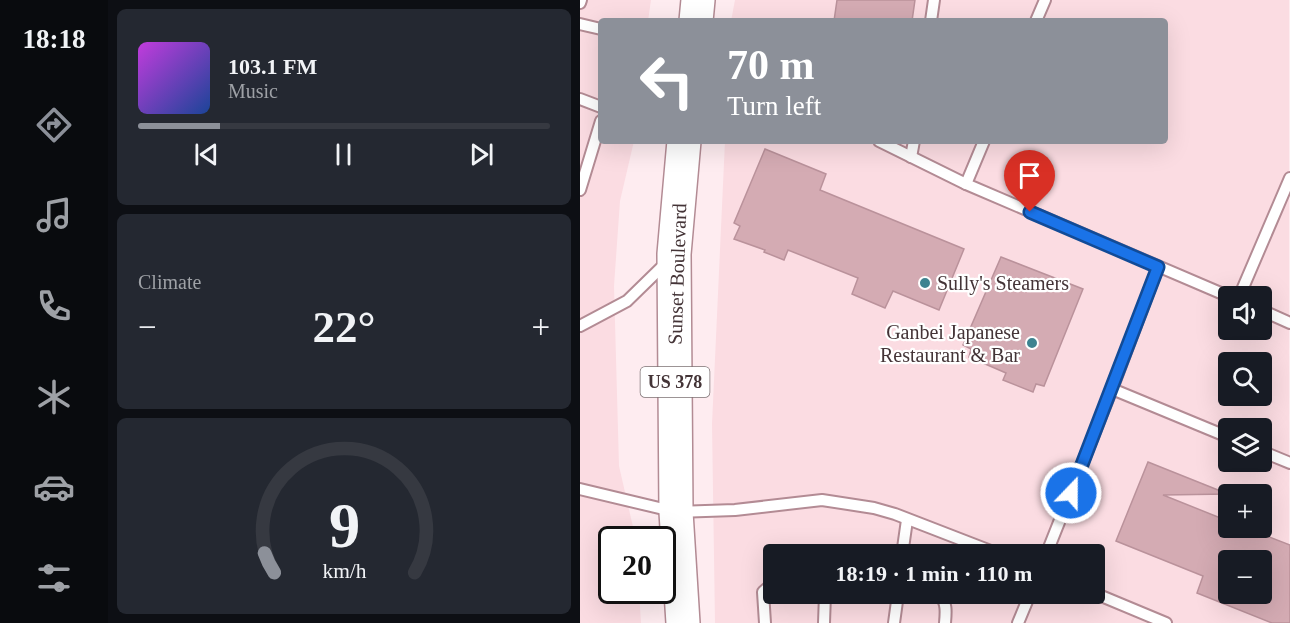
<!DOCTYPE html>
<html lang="en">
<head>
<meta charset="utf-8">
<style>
  :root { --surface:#171b24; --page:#242831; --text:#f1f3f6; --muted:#9ea1a6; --line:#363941; --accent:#8c9099 }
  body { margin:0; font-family:Georgia,serif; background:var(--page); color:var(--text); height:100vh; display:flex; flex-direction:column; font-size:22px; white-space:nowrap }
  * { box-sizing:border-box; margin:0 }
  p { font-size:20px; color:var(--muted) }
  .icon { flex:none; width:33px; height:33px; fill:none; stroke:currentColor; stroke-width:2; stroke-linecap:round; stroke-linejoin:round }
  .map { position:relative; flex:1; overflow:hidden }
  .details { display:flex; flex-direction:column; gap:9px; padding:9px; background:#0d0f14; width:472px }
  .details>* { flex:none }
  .top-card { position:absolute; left:18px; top:18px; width:570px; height:126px; border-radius:6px; box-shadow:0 6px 24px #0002; background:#8c9099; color:#fff; overflow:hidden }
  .fabs { position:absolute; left:638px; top:286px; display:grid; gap:12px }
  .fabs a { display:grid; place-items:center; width:54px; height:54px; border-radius:6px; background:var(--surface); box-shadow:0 6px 24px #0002; font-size:30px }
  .speed { position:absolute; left:18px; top:526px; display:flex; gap:12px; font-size:30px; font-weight:700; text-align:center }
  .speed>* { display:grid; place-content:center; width:78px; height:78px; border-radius:50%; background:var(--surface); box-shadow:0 6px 24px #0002; line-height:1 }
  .speed .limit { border:3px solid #111; border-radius:9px; background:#fff; color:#111 }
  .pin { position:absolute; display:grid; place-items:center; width:51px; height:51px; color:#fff; margin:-62px -26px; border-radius:50% 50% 50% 0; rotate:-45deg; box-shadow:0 0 6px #0007 }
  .pin .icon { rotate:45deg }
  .me { position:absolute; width:66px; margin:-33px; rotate:22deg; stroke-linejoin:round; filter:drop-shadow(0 0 4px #0008) }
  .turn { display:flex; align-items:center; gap:21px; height:126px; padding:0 30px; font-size:27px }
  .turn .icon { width:78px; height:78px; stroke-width:2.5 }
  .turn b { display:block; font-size:42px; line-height:51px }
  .big { font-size:45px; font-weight:600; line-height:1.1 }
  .details .tile { flex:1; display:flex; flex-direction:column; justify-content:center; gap:9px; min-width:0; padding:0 21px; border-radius:9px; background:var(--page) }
  .details .dial { align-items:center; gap:0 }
  .dial svg { height:156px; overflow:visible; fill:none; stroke:var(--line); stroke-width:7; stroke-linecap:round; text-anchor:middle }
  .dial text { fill:var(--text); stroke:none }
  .song { display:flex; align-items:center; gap:18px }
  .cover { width:72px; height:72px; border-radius:9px; background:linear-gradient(135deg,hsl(290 70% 55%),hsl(220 70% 35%)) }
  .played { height:6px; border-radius:3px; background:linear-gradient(90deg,var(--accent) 20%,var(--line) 20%) }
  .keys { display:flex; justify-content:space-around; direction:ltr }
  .heat { display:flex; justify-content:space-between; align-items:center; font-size:33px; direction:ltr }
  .trip { position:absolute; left:183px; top:544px; width:342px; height:60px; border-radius:6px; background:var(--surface); box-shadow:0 6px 24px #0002; font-weight:600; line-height:60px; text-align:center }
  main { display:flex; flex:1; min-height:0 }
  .tab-bar { display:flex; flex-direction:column; width:108px; justify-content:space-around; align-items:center; background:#090b0e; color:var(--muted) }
  .tab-bar .icon { width:42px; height:42px }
  .tab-bar .active { color:var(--accent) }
  .tab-bar b { font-size:27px; color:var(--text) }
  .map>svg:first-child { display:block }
  .built { fill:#fbdce2; fill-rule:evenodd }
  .building { fill:#d4abb3; stroke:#ba929b; stroke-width:1.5; fill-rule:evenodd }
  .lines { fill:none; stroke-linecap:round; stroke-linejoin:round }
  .service-casing { stroke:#b38b94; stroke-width:14 }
  .primary-casing { stroke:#b38b94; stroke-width:36 }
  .service { stroke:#fff; stroke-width:10 }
  .primary { stroke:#fff; stroke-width:33 }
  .route-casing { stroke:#114b97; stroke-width:15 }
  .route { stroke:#1a73e8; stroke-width:10 }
  .poi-dot { fill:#3e8390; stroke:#fff; stroke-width:2 }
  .labels { text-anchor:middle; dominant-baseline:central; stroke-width:4.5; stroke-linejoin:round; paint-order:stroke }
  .shield { fill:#fff; stroke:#7c7173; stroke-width:1.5 }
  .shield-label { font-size:18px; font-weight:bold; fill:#443437 }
  .street-label { font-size:20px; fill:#443437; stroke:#fff }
  .poi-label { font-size:20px; fill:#443437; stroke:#fff; text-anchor:start }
</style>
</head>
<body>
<main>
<nav class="tab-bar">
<b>18:18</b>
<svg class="icon active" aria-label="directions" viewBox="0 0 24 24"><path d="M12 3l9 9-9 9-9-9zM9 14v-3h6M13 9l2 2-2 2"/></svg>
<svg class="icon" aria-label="music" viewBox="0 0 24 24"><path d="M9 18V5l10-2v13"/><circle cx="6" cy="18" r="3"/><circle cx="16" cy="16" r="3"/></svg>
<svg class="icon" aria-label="phone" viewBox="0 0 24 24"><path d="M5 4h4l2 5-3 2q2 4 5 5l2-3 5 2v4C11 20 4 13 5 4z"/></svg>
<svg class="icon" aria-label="climate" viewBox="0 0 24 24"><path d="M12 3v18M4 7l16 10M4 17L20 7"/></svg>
<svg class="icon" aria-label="car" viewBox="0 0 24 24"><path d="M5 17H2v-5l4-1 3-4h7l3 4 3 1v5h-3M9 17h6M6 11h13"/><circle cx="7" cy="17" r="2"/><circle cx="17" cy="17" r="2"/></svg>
<svg class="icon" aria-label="filters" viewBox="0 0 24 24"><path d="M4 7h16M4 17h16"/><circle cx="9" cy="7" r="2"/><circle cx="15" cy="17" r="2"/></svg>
</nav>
<section class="details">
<div class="tile">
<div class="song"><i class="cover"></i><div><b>103.1 FM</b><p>Music</p></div></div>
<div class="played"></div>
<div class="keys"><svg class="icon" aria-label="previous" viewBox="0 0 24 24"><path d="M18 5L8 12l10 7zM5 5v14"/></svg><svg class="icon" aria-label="pause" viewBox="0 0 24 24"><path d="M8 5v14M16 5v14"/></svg><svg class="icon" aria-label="next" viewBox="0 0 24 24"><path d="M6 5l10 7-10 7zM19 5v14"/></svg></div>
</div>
<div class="tile"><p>Climate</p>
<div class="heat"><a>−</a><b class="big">22°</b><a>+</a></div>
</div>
<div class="tile dial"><svg viewBox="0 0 100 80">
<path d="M14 69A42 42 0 1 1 86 69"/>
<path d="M14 69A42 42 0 0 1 9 59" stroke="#8c9099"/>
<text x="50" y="56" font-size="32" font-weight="700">9</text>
<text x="50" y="72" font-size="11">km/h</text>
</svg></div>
</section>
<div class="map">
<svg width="710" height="623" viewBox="0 0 710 623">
  <rect width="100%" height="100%" fill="#feecf0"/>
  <g class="built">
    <polygon points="0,0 71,0 68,21 21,21 21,141 54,141 40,201 34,286 39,466 56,540 32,540 32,591 59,591 61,623 0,623"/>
    <path d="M155,0H709V623H135L132,424L145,141H585V21H151ZM648,297H681V330H648ZM648,363H681V396H648ZM648,429H681V462H648ZM648,495H681V528H648ZM194,555H514V594H194ZM648,561H681V594H648Z"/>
  </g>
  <g class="building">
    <polygon points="257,0 335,0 332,21 254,21"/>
    <polygon points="185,149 246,174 240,190 384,249 359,310 313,291 305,308 272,294 278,278 208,250 204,260 184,252 185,250 154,239 160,226 154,223"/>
    <polygon points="421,257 503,289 464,386 456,384 453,392 423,380 426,373 389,357 391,349 383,345"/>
    <path d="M568,462L648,494L583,495L648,521V528H666L710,545V623H692L617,593L623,576L536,541ZM648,561H681V594H648Z"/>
  </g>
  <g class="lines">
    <g class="service-casing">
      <g id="service">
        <polyline points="0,3 1,0"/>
        <polyline points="351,21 354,0"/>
        <polyline points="456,21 465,0"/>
        <polyline points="0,24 21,29"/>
        <polyline points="0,99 21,107"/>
        <polyline points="299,141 386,184"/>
        <polyline points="404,141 386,184 650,297"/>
        <polyline points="331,157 334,141"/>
        <polyline points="0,190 21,121"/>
        <polyline points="659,297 710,178"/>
        <polyline points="681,310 710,323"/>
        <polyline points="0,326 47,301 88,261"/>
        <polyline points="532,389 578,267"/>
        <polyline points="681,451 710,463"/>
        <polyline points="0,489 96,512 155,510 242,500 294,508 315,514 421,555"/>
        <polyline points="322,555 327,520"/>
        <polyline points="466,555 532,389 648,437"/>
        <polyline points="514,593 586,623"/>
        <path d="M359,594C367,602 366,612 365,623"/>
        <polyline points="185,623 183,592 194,582"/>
        <polyline points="244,623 245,594"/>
        <polyline points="314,623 318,594"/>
        <polyline points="438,623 450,594"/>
      </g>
    </g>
    <g class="primary-casing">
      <g id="primary">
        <polyline points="116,21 118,0"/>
        <polyline points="103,623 96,512 94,254 104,141"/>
      </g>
    </g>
    <use href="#service" class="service"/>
    <use href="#primary" class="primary"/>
  </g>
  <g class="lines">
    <g class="route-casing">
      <polyline id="route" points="450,212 578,267 491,493"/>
    </g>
    <use href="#route" class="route"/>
  </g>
  <g class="poi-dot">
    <circle cx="345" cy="283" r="6"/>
    <circle cx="452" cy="343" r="6"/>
  </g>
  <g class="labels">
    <rect class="shield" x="60.5" y="367" width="69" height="30" rx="4.5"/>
    <g class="shield-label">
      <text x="95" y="382">US 378</text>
    </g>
    <g class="street-label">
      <text transform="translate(97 274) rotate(-88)">Sunset Boulevard</text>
    </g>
    <g class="poi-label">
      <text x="357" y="283">Sully's Steamers</text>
      <text x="440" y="332" text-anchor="end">Ganbei Japanese<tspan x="440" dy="23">Restaurant &amp; Bar</tspan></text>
    </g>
  </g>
</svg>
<div class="fabs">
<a><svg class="icon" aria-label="sound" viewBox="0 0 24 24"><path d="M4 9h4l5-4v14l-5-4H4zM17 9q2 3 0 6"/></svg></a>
<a><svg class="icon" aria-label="search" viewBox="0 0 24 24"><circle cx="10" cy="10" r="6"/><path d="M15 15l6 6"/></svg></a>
<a><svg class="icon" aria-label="layers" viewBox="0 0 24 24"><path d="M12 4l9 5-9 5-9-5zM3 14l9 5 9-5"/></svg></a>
<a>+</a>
<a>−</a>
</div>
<div class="speed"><div class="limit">20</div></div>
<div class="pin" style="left:450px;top:212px;background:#d93025"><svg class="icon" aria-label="arrive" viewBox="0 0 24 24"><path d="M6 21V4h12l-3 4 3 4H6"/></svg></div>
<svg class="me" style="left:491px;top:493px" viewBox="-20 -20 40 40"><circle r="17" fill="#1a73e8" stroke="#fff" stroke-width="3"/><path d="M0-11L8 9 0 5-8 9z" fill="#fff"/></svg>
<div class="trip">18:19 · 1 min · 110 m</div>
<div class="top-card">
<div class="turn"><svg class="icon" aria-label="left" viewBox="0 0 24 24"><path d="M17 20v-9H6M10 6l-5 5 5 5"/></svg><div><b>70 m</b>Turn left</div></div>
</div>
</div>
</main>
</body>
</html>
